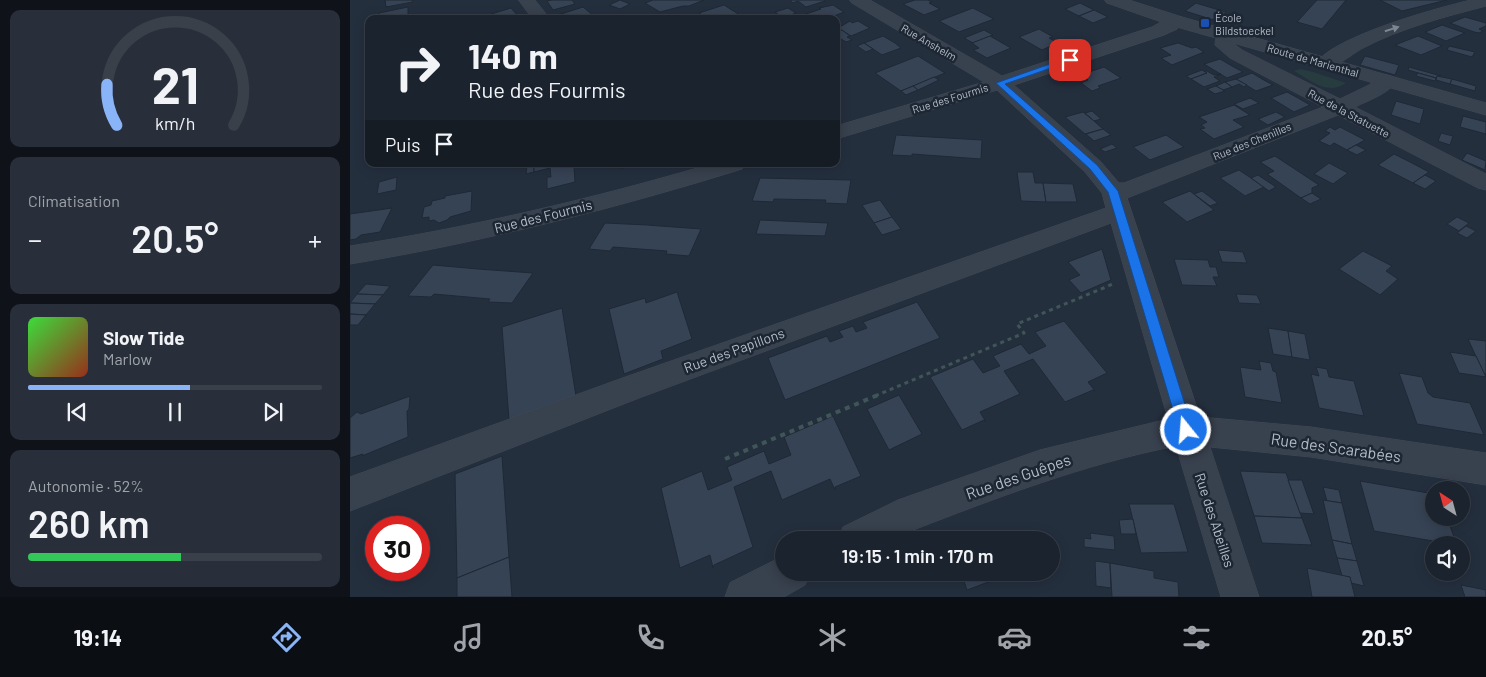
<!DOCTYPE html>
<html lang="fr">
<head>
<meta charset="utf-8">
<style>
  :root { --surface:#1b232e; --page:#282f3a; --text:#f1f3f6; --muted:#a0a4aa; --line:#39404a; --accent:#8ab4f8 }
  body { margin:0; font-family:Barlow,sans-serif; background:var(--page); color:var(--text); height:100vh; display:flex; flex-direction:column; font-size:19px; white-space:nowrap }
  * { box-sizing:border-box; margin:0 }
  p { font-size:16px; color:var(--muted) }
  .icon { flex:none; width:28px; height:28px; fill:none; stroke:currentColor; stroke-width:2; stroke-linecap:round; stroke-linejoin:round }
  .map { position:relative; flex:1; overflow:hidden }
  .details { display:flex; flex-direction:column; gap:10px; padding:10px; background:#0f1319; width:350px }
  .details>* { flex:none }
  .banner { position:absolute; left:15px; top:15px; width:475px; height:152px; border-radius:10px; box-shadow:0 2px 12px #0003,0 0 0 1px var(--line); background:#1b232e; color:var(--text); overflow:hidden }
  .needle { width:32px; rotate:324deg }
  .controls { position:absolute; left:1075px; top:481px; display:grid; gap:10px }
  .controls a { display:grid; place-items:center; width:45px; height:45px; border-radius:50%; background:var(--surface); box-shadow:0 2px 12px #0003,0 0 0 1px var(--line); font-size:25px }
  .speed { position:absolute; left:15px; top:516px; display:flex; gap:10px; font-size:25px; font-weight:700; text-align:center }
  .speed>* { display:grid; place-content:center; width:65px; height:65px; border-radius:50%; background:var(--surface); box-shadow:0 2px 12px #0003,0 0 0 1px var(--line); line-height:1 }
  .speed .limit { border:8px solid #d22; background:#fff; color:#111 }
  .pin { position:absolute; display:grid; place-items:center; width:42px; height:42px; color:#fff; margin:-21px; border-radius:10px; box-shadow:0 2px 8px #0006 }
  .me { position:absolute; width:55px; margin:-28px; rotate:343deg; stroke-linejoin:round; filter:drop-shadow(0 0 4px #0008) }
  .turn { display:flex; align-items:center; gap:18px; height:105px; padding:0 20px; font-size:22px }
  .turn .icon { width:65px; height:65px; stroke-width:2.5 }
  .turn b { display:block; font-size:35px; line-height:42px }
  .then { display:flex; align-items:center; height:48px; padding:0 20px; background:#0003; gap:10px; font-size:19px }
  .big { font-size:38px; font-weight:600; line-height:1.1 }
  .details .widget { flex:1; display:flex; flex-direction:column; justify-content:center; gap:8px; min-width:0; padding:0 18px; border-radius:10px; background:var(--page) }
  .details .dial { align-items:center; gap:0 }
  .dial svg { height:130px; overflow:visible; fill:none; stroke:var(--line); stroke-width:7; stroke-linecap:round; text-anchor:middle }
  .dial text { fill:var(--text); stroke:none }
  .song { display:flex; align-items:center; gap:15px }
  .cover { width:60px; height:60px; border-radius:8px; background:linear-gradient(135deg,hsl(120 70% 55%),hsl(10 70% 35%)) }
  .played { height:5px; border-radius:2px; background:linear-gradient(90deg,var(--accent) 55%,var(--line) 55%) }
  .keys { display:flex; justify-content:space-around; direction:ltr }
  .heat { display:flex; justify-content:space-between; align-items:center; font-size:28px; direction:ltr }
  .charge { height:8px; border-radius:4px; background:linear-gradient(90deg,#34c759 52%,var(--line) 0) }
  .trip { position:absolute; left:425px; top:531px; width:285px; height:50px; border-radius:25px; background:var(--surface); box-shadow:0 2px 12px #0003,0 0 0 1px var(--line); font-weight:600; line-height:50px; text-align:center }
  .tabs { display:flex; height:80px; justify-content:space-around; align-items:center; background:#0b0e12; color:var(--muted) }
  .tabs .icon { width:35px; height:35px }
  .tabs .active { color:var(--accent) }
  .tabs b { font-size:22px; color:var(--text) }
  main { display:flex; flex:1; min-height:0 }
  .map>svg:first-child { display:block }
  .green { fill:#263c3f }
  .building { fill:#364354; stroke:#1f2835 }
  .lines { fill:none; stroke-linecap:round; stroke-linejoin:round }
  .minor-casing { stroke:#414a57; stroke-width:1 }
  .tertiary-casing { stroke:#414a57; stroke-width:1 }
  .path-far1 { stroke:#3f5557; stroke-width:3; stroke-dasharray:4 4; stroke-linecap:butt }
  .path { stroke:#3f5557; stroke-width:4; stroke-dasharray:5 5; stroke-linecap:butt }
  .minor { fill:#38414e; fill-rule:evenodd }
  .tertiary { fill:#38414e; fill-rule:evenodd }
  .oneway { fill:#7c8592 }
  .route { fill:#1a73e8; stroke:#114b97 }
  .transit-dot { fill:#1a4fb4; stroke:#1d2633; stroke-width:2 }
  .labels { text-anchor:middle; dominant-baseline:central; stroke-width:5; stroke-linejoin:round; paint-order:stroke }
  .far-poi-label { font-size:11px; fill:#b4bcc9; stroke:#1d2633; text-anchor:start }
  .far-street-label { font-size:11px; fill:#b4bcc9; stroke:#1d2633 }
  .street-label { font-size:14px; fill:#b4bcc9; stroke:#1d2633 }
  .near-street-label { font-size:16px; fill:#b4bcc9; stroke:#1d2633 }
</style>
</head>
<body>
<main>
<section class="details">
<div class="widget dial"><svg viewBox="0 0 100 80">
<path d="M14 69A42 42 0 1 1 86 69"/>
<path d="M14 69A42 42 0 0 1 8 44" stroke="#8ab4f8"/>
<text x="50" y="56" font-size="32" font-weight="700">21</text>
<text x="50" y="72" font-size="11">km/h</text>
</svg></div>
<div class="widget"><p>Climatisation</p>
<div class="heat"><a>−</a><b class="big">20.5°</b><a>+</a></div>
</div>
<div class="widget">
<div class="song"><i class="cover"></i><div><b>Slow Tide</b><p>Marlow</p></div></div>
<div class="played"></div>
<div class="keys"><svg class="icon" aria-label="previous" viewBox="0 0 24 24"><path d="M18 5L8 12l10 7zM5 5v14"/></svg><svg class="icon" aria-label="pause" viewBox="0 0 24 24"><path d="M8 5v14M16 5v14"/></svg><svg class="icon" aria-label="next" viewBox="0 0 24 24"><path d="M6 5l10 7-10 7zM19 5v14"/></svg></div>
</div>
<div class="widget"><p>Autonomie · 52%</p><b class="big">260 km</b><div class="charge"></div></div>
</section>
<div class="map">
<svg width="1136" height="597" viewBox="0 0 1136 597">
  <rect width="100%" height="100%" fill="#242f3e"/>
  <path class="green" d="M950,69L963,72L996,83C977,96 962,81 944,71Z"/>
  <g class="building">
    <polygon points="35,0 62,0 63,2 36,7"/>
    <polygon points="202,0 222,0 225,4 203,10 197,1"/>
    <polygon points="270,0 280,4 270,9 259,5"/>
    <polygon points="303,0 354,0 339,6 333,6 310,12 295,3"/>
    <polygon points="440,0 474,0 475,1 456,7 448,1 443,3"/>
    <polygon points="565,0 578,0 582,2 579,3 590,9 574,15 553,4"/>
    <polygon points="967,0 996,0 972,29 947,22"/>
    <polygon points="1030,0 1097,0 1052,11"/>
    <polygon points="730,3 744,10 729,16 715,9"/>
    <polygon points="846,3 849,4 876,12 867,21 835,11"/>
    <polygon points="374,5 393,17 358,19 349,13"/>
    <polygon points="483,5 494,12 484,16 489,18 458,19 453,15 471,9 469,8"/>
    <polygon points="58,7 58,17 63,16 63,19 29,19 29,13"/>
    <polygon points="233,7 245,17 238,19 211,19 208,17 208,15"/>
    <polygon points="161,8 168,16 159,19 141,19 138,15"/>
    <polygon points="438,8 446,13 433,18 425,12"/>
    <polygon points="623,8 644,19 609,32 589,21"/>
    <polygon points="744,10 758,17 743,23 729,16"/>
    <polygon points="1115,17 1136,23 1136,26 1129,29 1133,31 1129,33 1124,32 1100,23"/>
    <polygon points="500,21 502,23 508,21 520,28 501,36 488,28"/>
    <polygon points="1092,25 1115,33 1096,41 1075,32"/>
    <polygon points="689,29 703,37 699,38 708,43 692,50 669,37"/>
    <polygon points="492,30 500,36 497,37 502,40 496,42 486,36 486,33"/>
    <polygon points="634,30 643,35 623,43 614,38"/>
    <polygon points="533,36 545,43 551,48 532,55 514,43"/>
    <polygon points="640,36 661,48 637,58 623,50 629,48 622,43"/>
    <polygon points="1068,36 1092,46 1071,55 1045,45"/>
    <polygon points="514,43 523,49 516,52 507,46"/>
    <polygon points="828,43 842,48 846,47 854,52 822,65 811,58 821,55 810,48"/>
    <polygon points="1099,46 1125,52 1122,57 1097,50"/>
    <polygon points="568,56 595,73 551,91 525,73"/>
    <polygon points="1015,56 1049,65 1045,75 1010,65"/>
    <polygon points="870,59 882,66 893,72 877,78 854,64"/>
    <polygon points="754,67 771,78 748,86 750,88 742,91 731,83 738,80 730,75"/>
    <polygon points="1059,67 1091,76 1087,76 1086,78 1058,70"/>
    <polygon points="852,70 857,73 841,79 836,76"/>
    <polygon points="855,71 857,71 864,75 871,74 864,77 870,81 854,87 841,79 857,73"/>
    <polygon points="902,73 912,79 923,85 906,91 886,79"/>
    <polygon points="1068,73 1086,78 1085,81 1066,76"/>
    <polygon points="1087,76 1102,79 1100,84 1086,80"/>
    <polygon points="584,77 589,80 568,90 563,86"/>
    <polygon points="886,79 897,85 894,87 889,84 882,87 875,82"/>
    <polygon points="1102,79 1126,86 1125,91 1100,84"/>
    <polygon points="875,82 882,87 873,90 866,86"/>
    <polygon points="563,86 568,90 556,95 551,91"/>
    <polygon points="866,86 873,90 875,91 865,94 857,89"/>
    <polygon points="937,92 948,98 960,105 944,112 921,98"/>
    <polygon points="900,98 909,103 893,109 884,104"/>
    <polygon points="1046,101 1074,109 1070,124 1041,115"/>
    <polygon points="884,105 900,115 883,120 894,127 864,139 850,129 855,128 851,125 857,122 849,117"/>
    <polygon points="742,111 751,119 744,121 735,113"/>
    <polygon points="733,112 744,121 753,129 735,134 715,117"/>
    <polygon points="926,112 935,117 918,125 908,119"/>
    <polygon points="1113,116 1136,122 1136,134 1110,127"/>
    <polygon points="980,127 985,130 990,127 1015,140 997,150 984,143 980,146 969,141 980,133 975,131"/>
    <polygon points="753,129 761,135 744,141 736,134"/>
    <polygon points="1091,133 1103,136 1100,145 1088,141"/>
    <polygon points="546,135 632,140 631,159 562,154 562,156 542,155"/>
    <polygon points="816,135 834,147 800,160 783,147"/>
    <polygon points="762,144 767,148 755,152 750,149"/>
    <polygon points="1006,145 1016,150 1007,155 997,150"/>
    <polygon points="1117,153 1136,161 1135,170 1112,160"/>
    <polygon points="1044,154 1060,162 1079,172 1063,183 1028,165"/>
    <polygon points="925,156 969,185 962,188 962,193 951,198 917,174 924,171 910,162"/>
    <polygon points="979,163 998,173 983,184 964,174"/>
    <polygon points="177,164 184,164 184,172 176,174"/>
    <polygon points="184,164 228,164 224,166 225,182 197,189 197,177 201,177 200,168 184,172"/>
    <polygon points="269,164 301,164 293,167 286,165 270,169"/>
    <polygon points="889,170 901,178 914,187 895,196 870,178"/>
    <polygon points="667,172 683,172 685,183 693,183 696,202 671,201"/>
    <polygon points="908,175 926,187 919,191 901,178"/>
    <polygon points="1075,175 1086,181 1075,189 1063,183"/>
    <polygon points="47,177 46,190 27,194 29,182"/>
    <polygon points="410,178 456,179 501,180 497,204 475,203 476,200 424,199 423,202 402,201"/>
    <polygon points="693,183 723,184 727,202 696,202"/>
    <polygon points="122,191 121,211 100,217 97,220 89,223 84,220 79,221 79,217 72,218 74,207 81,205 82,201 95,198 95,196"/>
    <polygon points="840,191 864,210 837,222 812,202"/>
    <polygon points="852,191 868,203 860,206 844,194"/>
    <polygon points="962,193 971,199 960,204 951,198"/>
    <polygon points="530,200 542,217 524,223 512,205"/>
    <polygon points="42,208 30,232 11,235 6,239 0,240 0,214"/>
    <polygon points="542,217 551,229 532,235 524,223"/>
    <polygon points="1107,217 1119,223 1109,231 1097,224"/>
    <polygon points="410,220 478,223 475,236 406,234"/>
    <polygon points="255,223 297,225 351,229 339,256 316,254 317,251 263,247 260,251 239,249"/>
    <polygon points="1116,226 1126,231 1117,238 1107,233"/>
    <polygon points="752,249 761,280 731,293 719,280 730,275 718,262"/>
    <polygon points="868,250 893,252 897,263 872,262"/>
    <polygon points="1013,251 1042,266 1036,271 1048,279 1030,295 989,269"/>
    <polygon points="824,259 858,260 860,267 866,267 869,277 863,277 867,286 832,285"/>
    <polygon points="83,265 128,269 183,273 162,303 138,302 140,299 84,294 81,297 58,296"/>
    <polygon points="16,284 40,286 33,295 7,294"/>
    <polygon points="327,292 342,339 311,351 313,359 274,374 259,309 295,298 296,303"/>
    <polygon points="7,294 33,295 25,304 0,303"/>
    <polygon points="886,294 907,295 911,304 889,303"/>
    <polygon points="567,302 590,338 435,400 418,358 477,336 480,342 493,337 489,331 503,326 506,332 517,328 513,322"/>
    <polygon points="0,303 25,304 16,315 0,314"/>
    <polygon points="212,308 226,396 159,420 152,327"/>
    <polygon points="0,314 16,315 8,325 0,325"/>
    <polygon points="714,321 757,373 738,382 745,391 743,390 715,402 683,359 654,371 670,394 630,412 636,422 634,420 612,430 580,377 623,359 633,373 650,366 643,356 671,344 679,354 696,346 685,332"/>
    <polygon points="918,328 938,331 942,357 923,354"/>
    <polygon points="938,331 955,334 960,360 942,357"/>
    <polygon points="1118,339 1136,341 1136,374 1134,374"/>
    <polygon points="1100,352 1126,356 1136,377 1109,373"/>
    <polygon points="909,361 921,363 923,371 926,372 932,403 895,397 890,367 911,370"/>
    <polygon points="966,367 977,369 979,377 1004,381 1014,416 969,408 961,374 969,376"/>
    <polygon points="1049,373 1072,377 1078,393 1083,397 1120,403 1134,435 1067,424"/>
    <polygon points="549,395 572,434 539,450 517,409"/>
    <polygon points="60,396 59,409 57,411 58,437 12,456 13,454 0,458 0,418 7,412 11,414"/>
    <polygon points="483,416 511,476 485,487 485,490 480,479 432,500 421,471 384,487 403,547 364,565 363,568 360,555 330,568 311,488 352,471 358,490 382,480 377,467 414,451 419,464 441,455 434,437"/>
    <polygon points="152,456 159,557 107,578 105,474"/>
    <polygon points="890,471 936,473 952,518 904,516"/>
    <polygon points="938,480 952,480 964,514 950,513"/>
    <polygon points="1010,481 1084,494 1084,518 1097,518 1107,545 1024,531"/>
    <polygon points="973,487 989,490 992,503 977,501"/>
    <polygon points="973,500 992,503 1002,544 982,540"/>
    <polygon points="779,504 824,504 838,552 791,553"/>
    <polygon points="904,516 952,518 962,545 912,543"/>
    <polygon points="783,519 786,534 771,534 769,520"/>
    <polygon points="638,531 642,540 614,540 618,539"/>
    <polygon points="740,533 764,536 765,550 734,547 734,538 741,539"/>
    <polygon points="982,540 1002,544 1007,561 987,558"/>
    <polygon points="159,557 162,597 107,597 107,578"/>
    <polygon points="987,558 1007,561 1014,586 1001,583 1000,577 992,576"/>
    <polygon points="745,561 760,563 761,588 746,586"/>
    <polygon points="760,563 804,571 804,578 828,582 829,597 762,597"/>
    <polygon points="957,568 1000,577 1005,597 962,597"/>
    <polygon points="611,572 656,572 657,575 617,590"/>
    <polygon points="1111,585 1136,590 1136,597 1115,597"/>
  </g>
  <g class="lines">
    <g class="minor-casing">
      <g id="minor">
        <polygon points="169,0 185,0 200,19 183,19"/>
        <path d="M500,0H520L652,76L802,27L820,17H832L834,21L827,29L814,35L664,85L751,162L769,183H774L973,107L880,58L865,45C865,34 872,29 883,31L886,35L883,43L892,50L990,99L1019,85L1030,77L1037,75L1044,77L1047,81C1038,94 1019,100 1005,107L1136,174V190L1128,188L988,115L777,198L850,417L961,427L1136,453V485L961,457L860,447L909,597H871L826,446C734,464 646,498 558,532L543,540H488L493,527L548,500L690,450L818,419L761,223L289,398L0,511V477L267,380L756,208L752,193L735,172L647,90L486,139V126L634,82L502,3Z"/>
        <path d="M1121,0H1136V6C1094,17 1051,28 1013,48C1000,55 984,71 968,67L966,63C985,36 1087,8 1121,0Z"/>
        <path d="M361,164H395L392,169C263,209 133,242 0,264V246C122,227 242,199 361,164Z"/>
        <polygon points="434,556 434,572 461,572 455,585 434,597 375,597 380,583"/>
      </g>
    </g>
    <g class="tertiary-casing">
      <polygon id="tertiary" points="755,0 779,0 832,17 1136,103 1136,115 820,25 757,3"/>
    </g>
    <polyline class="path-far1" points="525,396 674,333 667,324 763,284"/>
    <polyline class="path" points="375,459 528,395"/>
    <use href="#minor" class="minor"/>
    <use href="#tertiary" class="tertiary"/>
  </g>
  <defs><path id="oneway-solid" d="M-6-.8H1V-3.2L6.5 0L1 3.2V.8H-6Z" transform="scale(1.25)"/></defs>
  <use class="oneway" href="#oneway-solid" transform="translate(1042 29) rotate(-18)"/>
  <polygon class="route" points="717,58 724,60 655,84 747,165 768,191 843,430 841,434 836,436 831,434 829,430 758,192 740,169 646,83"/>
  <rect class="transit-dot" x="850" y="18" width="10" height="10" rx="2.5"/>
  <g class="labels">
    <g class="far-poi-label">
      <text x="865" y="17">École<tspan x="865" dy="13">Bildstoeckel</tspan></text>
    </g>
    <g class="far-street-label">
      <text transform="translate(579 42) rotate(30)">Rue Anshelm</text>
      <text transform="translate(963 60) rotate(16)">Route de Marienthal</text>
      <text transform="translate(600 98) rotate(-17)">Rue des Fourmis</text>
      <text transform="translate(999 113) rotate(28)">Rue de la Statuette</text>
      <text transform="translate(902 141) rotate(-22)">Rue des Chenilles</text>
    </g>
    <g class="street-label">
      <text transform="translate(193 216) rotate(-14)">Rue des Fourmis</text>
      <text transform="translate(384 350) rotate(-20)">Rue des Papillons</text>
      <text transform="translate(865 520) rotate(72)">Rue des Abeilles</text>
    </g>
    <g class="near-street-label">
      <text transform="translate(986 447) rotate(8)">Rue des Scarabées</text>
      <text transform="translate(668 476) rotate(-19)">Rue des Guêpes</text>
    </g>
  </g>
</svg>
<div class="controls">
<a><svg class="needle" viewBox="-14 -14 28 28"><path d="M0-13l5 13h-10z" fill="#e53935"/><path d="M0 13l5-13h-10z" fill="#a0a4aa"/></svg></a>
<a><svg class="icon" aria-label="sound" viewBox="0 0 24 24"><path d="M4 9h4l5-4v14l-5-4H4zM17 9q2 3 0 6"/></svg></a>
</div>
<div class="speed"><div class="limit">30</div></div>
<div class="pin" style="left:720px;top:60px;background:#d93025"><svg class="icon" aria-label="arrive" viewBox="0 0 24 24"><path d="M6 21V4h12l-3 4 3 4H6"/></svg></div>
<svg class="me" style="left:836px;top:430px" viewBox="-20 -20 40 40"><circle r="17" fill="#1a73e8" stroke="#fff" stroke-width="3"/><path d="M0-11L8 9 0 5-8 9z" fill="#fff"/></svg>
<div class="trip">19:15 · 1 min · 170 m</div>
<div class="banner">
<div class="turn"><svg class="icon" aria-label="right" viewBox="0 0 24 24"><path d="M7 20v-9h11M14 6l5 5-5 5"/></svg><div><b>140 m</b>Rue des Fourmis</div></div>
<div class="then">Puis<svg class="icon" aria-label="arrive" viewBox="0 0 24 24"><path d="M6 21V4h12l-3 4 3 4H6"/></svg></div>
</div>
</div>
</main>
<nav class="tabs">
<b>19:14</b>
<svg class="icon active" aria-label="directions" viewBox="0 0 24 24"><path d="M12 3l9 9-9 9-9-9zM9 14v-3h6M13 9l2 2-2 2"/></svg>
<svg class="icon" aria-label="music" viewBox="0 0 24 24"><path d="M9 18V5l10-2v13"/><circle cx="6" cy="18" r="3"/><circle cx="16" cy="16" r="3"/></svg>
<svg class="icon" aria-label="phone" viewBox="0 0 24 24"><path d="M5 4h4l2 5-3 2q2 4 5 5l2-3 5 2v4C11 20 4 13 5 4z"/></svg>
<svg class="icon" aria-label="climate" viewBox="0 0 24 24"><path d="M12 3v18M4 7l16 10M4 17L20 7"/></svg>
<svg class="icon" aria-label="car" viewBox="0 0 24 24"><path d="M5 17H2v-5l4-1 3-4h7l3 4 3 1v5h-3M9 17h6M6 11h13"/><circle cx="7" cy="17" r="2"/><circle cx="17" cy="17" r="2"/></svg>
<svg class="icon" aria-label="filters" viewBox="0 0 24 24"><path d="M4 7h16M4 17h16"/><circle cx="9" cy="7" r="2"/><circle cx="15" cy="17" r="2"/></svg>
<b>20.5°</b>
</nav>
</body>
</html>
